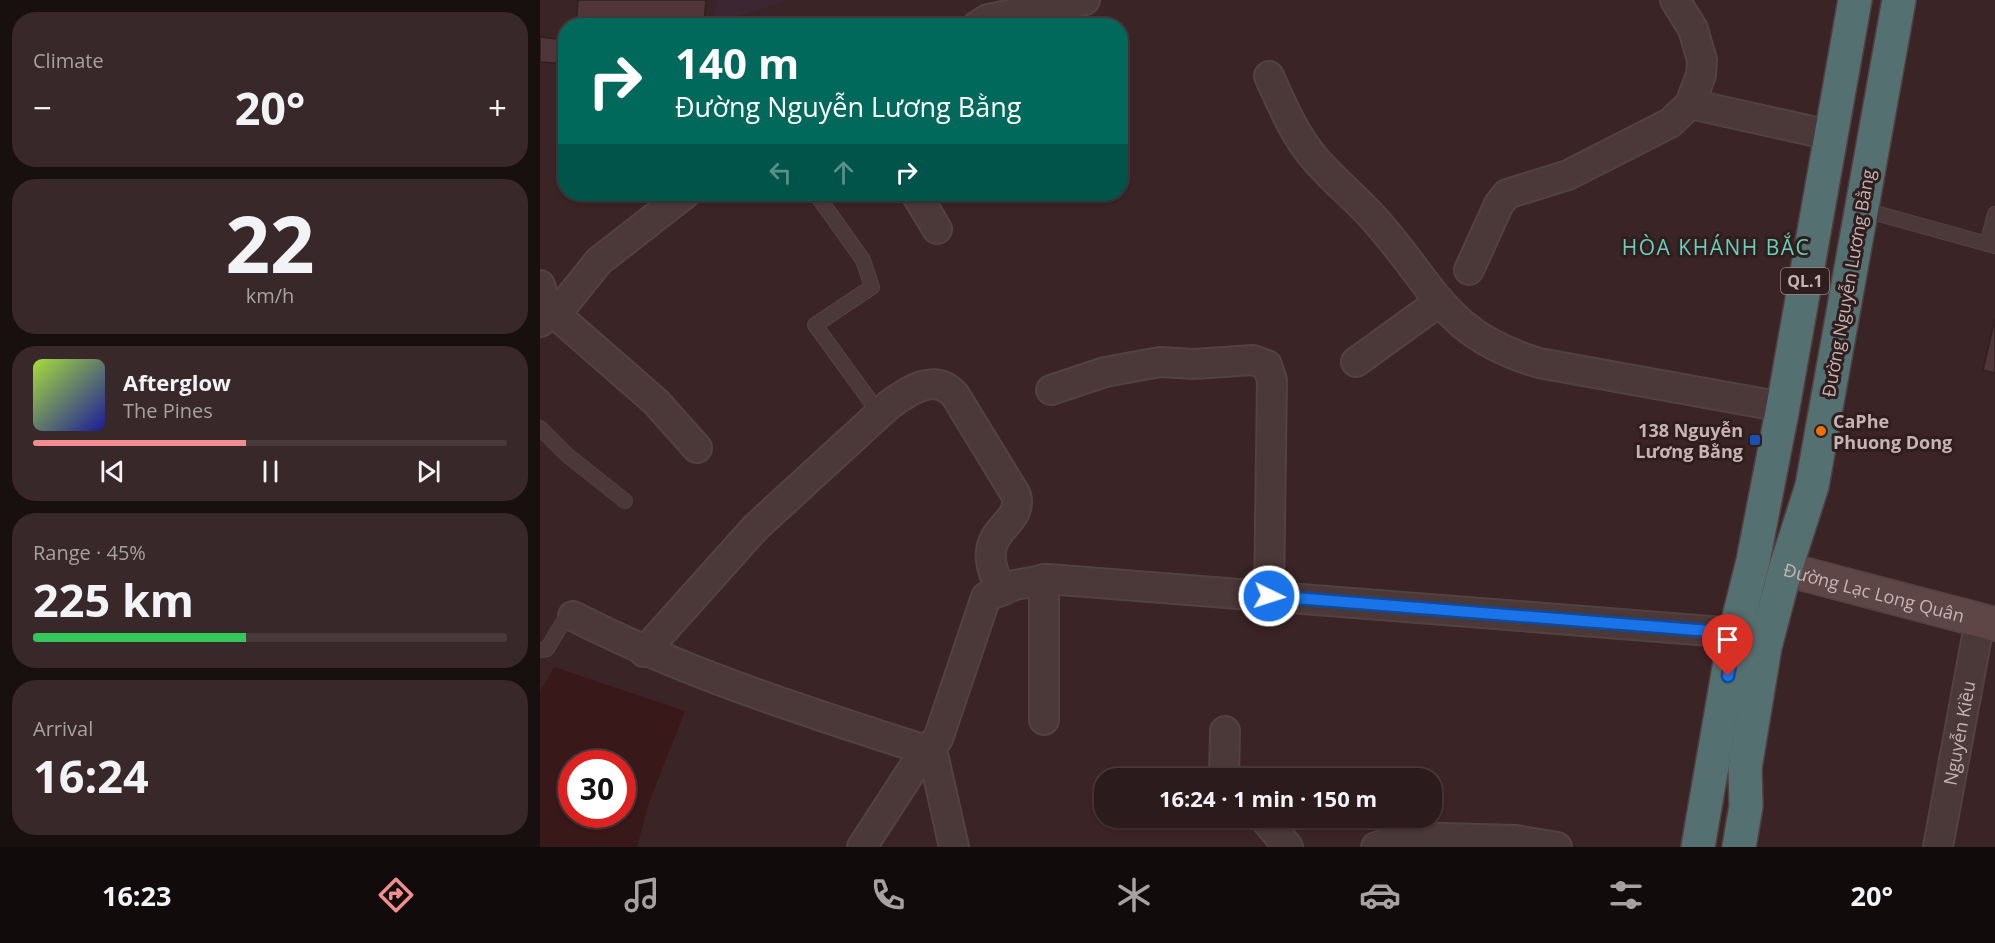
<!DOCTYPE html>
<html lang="en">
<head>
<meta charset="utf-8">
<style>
  :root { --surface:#2c1b1c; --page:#382829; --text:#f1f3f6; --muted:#a6a1a3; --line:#48393b; --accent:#f18d8e }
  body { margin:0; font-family:"Open Sans",sans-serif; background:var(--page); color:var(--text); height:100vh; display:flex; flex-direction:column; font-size:22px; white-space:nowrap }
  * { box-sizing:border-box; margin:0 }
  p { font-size:20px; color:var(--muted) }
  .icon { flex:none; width:33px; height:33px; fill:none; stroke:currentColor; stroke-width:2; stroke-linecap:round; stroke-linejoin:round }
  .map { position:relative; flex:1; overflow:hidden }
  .side { display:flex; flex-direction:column; gap:12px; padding:12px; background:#180f0f; width:540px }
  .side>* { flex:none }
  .top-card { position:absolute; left:18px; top:18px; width:570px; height:183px; border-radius:24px; box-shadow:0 2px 4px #0004,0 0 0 2px var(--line); background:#00695c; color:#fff; overflow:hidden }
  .speed { position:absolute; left:18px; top:750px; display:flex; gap:12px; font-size:30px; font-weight:700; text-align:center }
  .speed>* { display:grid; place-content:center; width:78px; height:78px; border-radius:50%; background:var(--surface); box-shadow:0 2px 4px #0004,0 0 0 2px var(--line); line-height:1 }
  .speed .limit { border:9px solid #d22; background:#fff; color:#111 }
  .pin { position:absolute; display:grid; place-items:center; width:51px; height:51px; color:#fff; margin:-62px -26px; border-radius:50% 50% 50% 0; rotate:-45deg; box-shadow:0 0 6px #0007 }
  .pin .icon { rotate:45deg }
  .me { position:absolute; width:66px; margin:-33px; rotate:94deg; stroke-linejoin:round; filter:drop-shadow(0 0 4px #0008) }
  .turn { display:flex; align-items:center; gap:21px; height:126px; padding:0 18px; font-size:27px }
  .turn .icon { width:78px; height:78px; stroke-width:2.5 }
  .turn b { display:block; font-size:42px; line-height:51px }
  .lanes { display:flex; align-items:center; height:57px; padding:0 18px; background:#0003; justify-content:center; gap:30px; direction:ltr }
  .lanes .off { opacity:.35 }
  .big { font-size:45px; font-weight:700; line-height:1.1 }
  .side .widget { flex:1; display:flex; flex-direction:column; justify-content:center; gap:9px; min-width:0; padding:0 21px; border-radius:24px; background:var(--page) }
  .side .dial { align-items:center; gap:0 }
  .dial b { font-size:78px; line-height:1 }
  .song { display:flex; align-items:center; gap:18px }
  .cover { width:72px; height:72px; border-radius:9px; background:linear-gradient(135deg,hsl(80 70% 55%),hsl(240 70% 35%)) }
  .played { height:6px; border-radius:3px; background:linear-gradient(90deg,var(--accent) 45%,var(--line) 45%) }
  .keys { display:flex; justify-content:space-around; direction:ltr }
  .heat { display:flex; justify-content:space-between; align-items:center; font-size:33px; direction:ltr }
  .charge { height:9px; border-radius:4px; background:linear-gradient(90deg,#34c759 45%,var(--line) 0) }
  .trip { position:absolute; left:554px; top:768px; width:348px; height:60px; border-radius:24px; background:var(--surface); box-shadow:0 2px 4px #0004,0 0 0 2px var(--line); font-weight:700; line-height:60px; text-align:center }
  .tabs { display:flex; height:96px; justify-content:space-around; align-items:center; background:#120b0b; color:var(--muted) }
  .tabs .icon { width:42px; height:42px }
  .tabs .current { color:var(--accent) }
  .tabs b { font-size:27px; color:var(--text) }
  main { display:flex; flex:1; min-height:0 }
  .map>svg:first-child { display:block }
  .green { fill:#3c2631 }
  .water { fill:#381819; fill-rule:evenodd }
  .building { fill:#503638; stroke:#321f20; stroke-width:1.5 }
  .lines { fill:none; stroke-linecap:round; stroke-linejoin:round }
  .lane-casing { stroke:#544142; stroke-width:16 }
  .street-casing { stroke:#544142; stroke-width:32 }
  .secondary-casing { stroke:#544142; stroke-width:36 }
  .highway-casing { stroke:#534040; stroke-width:36 }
  .lane { stroke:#4b3839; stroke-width:14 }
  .street { stroke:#4b3839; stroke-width:28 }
  .secondary { stroke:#5e4646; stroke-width:33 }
  .highway { stroke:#557070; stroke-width:33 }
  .route-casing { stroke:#114b97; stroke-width:15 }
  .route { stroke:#1a73e8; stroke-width:10 }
  .food-dot { fill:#e8710a; stroke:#301d1e; stroke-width:2 }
  .transit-dot { fill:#1a4fb4; stroke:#301d1e; stroke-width:2 }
  .labels { text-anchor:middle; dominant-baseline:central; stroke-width:6; stroke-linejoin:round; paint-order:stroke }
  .shield { fill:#301d1e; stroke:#998686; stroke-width:1.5 }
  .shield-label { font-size:16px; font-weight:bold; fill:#c6b3b3 }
  .street-label { font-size:18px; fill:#c6b3b3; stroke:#301d1e }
  .poi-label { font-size:18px; font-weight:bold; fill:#c6b3b3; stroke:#301d1e; text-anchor:start }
  .quarter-label { font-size:21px; letter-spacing:1.5px; fill:#67ceba; stroke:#301d1e }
</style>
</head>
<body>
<main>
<section class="side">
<div class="widget"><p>Climate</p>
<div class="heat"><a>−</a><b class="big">20°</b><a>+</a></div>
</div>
<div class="widget dial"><b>22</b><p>km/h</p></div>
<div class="widget">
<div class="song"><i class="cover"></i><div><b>Afterglow</b><p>The Pines</p></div></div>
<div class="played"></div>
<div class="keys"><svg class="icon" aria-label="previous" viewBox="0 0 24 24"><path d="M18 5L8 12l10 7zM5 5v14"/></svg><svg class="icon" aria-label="pause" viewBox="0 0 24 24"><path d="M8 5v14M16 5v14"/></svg><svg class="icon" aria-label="next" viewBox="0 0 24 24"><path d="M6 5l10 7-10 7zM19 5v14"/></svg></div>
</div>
<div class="widget"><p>Range · 45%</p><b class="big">225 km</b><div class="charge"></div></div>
<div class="widget"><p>Arrival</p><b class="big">16:24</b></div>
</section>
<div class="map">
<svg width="1455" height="847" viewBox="0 0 1455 847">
  <rect width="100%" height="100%" fill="#3a2425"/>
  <polygon class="green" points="177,0 250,0 173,24"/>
  <path class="water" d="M14,667L145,711L108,805L97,847H0V691ZM32,764H82V814H32Z"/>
  <g class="building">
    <polygon points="38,0 166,0 164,25 82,18 81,26 36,26"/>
    <polygon points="0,37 26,40 26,64 0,62"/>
    <polygon points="1455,319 1455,373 1443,370"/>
  </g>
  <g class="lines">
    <g class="lane-casing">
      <g id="lane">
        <polyline points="276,194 323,260 332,287 275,325 339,413"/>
        <polyline points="1321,209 1455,246"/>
        <polyline points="1447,244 1455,214"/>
        <polyline points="0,428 26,454 85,501"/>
        <polyline points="0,650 7,649 25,619 33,616"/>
      </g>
    </g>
    <g class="street-casing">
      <g id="street">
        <polyline points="437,26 448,19 545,0"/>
        <path d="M729,76C742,105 755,136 776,160C795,182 818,200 837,222C896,289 905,335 999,363L1243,407"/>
        <polyline points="1150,104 1290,135"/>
        <polyline points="376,194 397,229"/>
        <polyline points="929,270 959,204 967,194 1028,175 1130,123 1150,104 1161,75 1162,60 1153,29 1135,0"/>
        <polyline points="0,285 5,302 13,312 116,402 157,448"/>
        <polyline points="0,322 26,302 59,261 145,194"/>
        <polyline points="816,362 899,302"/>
        <polyline points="511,390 565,372 620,362 654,364 713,360 727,365 732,380 729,596"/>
        <polyline points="504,579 504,720"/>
        <path d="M33,616C146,674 265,711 385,750L398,739L446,597L475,585L508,579L1195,633"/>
        <path d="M104,652L216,527L349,405C368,391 395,372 415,395L476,495C485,530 427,527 462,591"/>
        <polyline points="391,745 414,847"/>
        <polyline points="684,778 685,731"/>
        <polyline points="724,818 748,847"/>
        <polyline points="322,847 385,750"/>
        <polyline points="836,847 869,837 976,840 1017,847"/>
        <path id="s1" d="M1398,847L1440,620"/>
      </g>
    </g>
    <g class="secondary-casing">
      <g id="secondary">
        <path id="s2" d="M1218,562L1455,624"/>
      </g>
    </g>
    <g class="highway-casing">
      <g id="highway">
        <polyline points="1158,847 1195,633 1213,561 1243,407 1315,0"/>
        <polyline points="1199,847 1206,806 1205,768 1225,647 1246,567 1272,486 1359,0"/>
      </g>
    </g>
    <use href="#lane" class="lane"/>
    <use href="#street" class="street"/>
    <use href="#secondary" class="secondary"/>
    <use href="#highway" class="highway"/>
  </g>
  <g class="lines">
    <g class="route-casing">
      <polyline id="route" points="729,596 1195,633 1188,676"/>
    </g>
    <use href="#route" class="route"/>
  </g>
  <circle class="food-dot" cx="1281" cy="431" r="6"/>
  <rect class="transit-dot" x="1209" y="434" width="12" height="12" rx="3"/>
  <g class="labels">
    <rect class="shield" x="1241" y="268" width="48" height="26" rx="4.5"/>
    <g class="shield-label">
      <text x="1265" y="281">QL.1</text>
    </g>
    <g class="street-label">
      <text transform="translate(1308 283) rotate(-80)">Đường Nguyễn Lương Bằng</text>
      <text stroke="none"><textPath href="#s2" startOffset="120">Đường Lạc Long Quân</textPath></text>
      <text stroke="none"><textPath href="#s1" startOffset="116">Nguyễn Kiều</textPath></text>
    </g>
    <g class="poi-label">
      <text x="1293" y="421">CaPhe<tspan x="1293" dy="21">Phuong Dong</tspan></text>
      <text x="1203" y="430" text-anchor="end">138 Nguyễn<tspan x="1203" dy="21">Lương Bằng</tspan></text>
    </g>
    <g class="quarter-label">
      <text x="1176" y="247">HÒA KHÁNH BẮC</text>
    </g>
  </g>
</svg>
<div class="speed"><div class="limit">30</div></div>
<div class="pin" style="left:1188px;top:676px;background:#d93025"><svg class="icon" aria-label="arrive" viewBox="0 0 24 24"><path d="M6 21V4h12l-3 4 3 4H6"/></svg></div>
<svg class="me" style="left:729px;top:596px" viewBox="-20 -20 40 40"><circle r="17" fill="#1a73e8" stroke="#fff" stroke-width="3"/><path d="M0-11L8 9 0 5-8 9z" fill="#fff"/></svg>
<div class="trip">16:24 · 1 min · 150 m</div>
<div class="top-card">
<div class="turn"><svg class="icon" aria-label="right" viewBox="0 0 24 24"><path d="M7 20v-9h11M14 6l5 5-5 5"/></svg><div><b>140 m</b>Đường Nguyễn Lương Bằng</div></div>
<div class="lanes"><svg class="icon off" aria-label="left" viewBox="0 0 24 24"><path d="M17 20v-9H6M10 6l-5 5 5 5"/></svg><svg class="icon off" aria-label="ahead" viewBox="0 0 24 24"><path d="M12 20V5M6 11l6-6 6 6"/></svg><svg class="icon" aria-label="right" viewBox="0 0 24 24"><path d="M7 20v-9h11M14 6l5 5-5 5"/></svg></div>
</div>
</div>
</main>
<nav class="tabs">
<b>16:23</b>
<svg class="icon current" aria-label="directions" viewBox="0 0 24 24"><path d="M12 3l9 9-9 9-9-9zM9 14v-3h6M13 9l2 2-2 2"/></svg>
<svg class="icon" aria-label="music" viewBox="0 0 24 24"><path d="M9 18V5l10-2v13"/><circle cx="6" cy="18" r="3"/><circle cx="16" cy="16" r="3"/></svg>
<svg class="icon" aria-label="phone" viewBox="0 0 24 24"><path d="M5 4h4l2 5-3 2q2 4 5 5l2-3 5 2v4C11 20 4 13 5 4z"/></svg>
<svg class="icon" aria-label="climate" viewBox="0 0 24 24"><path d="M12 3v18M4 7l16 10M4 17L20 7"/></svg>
<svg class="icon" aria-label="car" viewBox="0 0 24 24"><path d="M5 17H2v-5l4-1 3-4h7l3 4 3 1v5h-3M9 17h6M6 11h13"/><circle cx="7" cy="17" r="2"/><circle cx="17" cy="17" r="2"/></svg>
<svg class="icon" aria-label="filters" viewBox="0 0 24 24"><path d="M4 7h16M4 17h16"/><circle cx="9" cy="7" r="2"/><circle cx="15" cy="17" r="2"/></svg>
<b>20°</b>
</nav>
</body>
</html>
